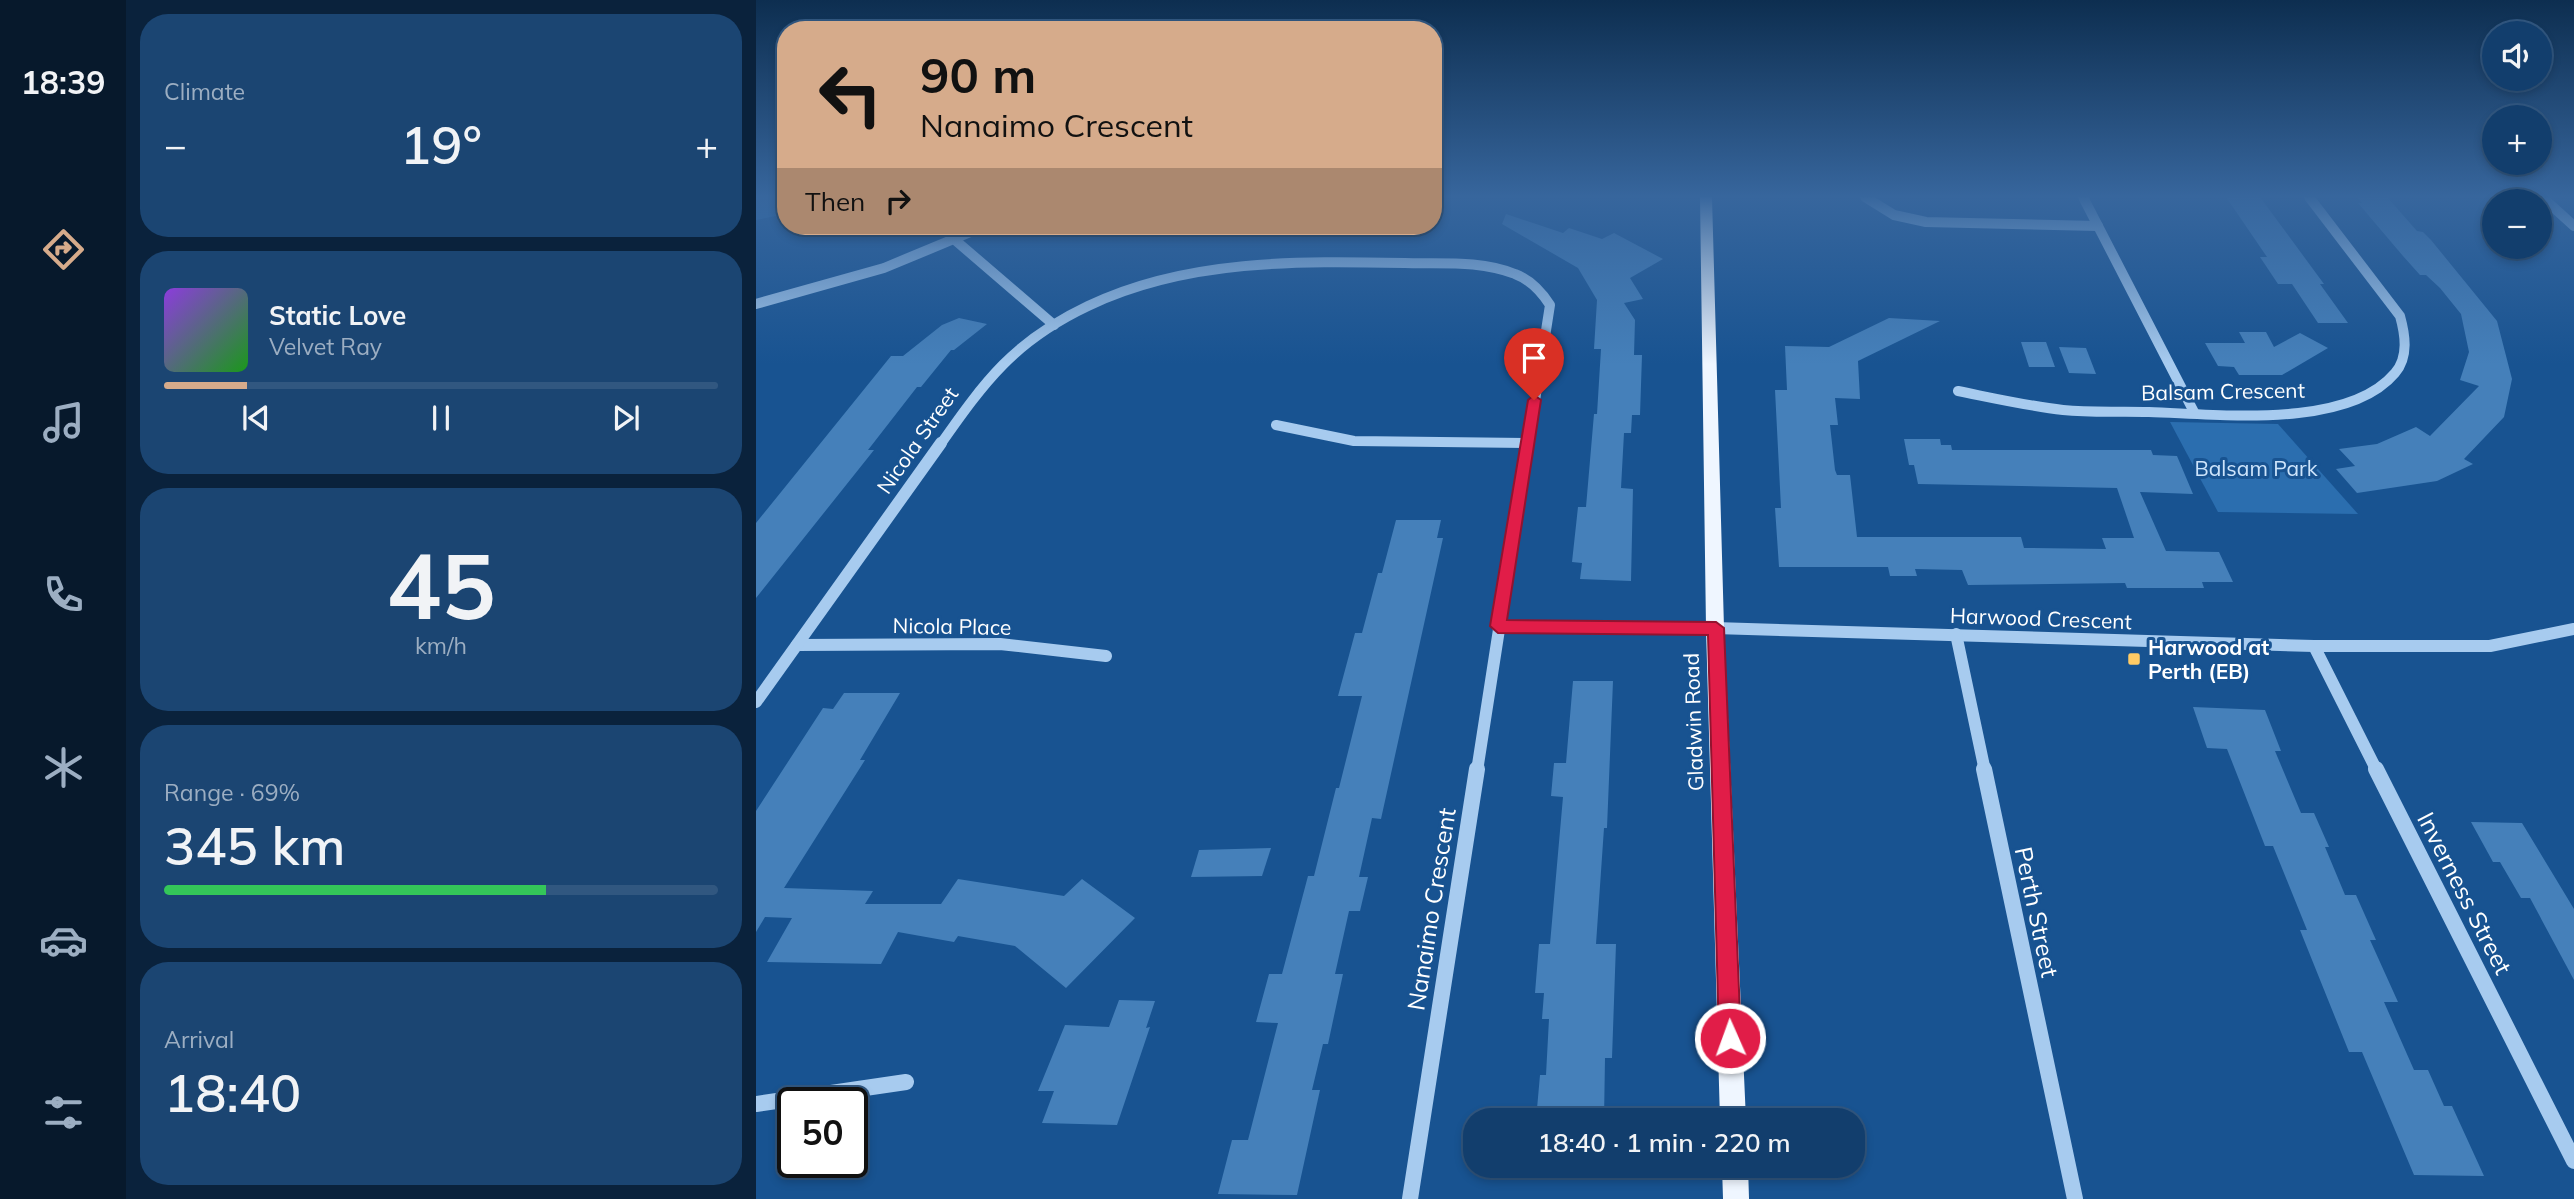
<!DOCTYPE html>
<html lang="en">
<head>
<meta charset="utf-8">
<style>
  :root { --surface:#123e6d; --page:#1b4572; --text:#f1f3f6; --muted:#9caec2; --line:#315780; --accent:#d6ab8b }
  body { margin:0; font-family:Mulish,sans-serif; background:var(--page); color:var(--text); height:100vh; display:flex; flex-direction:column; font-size:26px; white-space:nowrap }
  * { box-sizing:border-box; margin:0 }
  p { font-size:23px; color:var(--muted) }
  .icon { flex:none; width:38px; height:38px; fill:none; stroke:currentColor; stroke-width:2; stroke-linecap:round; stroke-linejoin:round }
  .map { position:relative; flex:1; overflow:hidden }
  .side { display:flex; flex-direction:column; gap:14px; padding:14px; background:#0a223c; width:630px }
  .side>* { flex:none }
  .top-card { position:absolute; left:21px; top:21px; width:665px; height:214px; border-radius:28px; box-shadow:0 4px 10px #0003,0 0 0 2px var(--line); background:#d6ab8b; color:#111; overflow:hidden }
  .buttons { position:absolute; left:1726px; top:21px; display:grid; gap:14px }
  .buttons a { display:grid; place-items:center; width:70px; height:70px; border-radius:50%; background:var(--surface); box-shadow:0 4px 10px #0003,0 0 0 2px var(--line); font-size:35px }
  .speed { position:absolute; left:21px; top:1087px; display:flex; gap:14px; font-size:35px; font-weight:700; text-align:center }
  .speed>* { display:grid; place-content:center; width:91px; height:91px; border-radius:50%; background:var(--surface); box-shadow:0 4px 10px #0003,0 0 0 2px var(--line); line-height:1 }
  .speed .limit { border:4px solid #111; border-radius:10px; background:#fff; color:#111 }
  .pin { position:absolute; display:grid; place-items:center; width:60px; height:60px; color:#fff; margin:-72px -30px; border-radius:50% 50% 50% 0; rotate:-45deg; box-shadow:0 0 7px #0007 }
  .pin .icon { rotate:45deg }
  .me { position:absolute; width:77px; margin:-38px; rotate:358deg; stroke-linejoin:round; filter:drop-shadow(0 0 5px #0008) }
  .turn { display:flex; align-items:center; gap:24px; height:147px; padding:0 28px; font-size:32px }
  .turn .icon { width:91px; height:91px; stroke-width:2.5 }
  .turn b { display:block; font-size:49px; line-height:60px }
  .then { display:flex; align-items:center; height:66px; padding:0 28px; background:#0003; gap:14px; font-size:26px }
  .big { font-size:52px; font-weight:600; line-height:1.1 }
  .side .widget { flex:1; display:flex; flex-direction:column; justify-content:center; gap:10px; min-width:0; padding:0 24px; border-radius:28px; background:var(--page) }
  .side .dial { align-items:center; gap:0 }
  .dial b { font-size:91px; line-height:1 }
  .song { display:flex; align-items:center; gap:21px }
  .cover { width:84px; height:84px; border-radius:10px; background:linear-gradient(135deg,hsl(270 70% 55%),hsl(120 70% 35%)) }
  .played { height:7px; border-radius:4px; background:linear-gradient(90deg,var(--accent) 15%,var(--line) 15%) }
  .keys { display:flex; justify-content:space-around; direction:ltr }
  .heat { display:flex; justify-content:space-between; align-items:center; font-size:38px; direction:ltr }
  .charge { height:10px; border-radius:5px; background:linear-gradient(90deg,#34c759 69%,var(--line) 0) }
  .trip { position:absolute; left:707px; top:1108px; width:402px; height:70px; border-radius:28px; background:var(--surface); box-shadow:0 4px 10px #0003,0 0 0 2px var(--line); font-weight:600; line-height:70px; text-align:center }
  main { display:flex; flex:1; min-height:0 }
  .tabs { display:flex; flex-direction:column; width:126px; justify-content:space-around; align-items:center; background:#07192c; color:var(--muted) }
  .tabs .icon { width:49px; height:49px }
  .tabs .on { color:var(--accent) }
  .tabs b { font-size:32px; color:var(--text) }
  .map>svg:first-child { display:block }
  .green { fill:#2b6eaf }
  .building { fill:#4580ba }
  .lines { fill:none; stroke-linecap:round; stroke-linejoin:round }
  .minor-far2 { stroke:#a7cbef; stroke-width:10 }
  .minor-far1 { stroke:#a7cbef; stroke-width:12 }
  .minor { stroke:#a7cbef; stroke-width:16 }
  .major { fill:#eff6ff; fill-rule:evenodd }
  .route { fill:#e11d48; stroke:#92132f; stroke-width:2 }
  .poi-dot { fill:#ffcb65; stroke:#185391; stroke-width:2.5 }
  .labels { text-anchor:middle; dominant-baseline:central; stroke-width:6; stroke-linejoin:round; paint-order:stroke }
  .street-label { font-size:21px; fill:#fff; stroke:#185391 }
  .park-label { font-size:21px; fill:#cde4fb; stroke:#185391 }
  .poi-label { font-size:21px; font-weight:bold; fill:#fff; stroke:#185391; text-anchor:start }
  .near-street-label { font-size:24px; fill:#fff; stroke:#185391 }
</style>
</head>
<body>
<main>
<nav class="tabs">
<b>18:39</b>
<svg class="icon on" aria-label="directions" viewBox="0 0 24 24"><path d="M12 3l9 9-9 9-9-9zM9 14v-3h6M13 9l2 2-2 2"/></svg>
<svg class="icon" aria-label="music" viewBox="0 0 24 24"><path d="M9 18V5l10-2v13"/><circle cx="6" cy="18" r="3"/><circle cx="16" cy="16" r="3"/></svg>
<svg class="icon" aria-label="phone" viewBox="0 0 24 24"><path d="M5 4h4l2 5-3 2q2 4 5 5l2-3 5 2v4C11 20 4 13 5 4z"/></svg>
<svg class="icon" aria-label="climate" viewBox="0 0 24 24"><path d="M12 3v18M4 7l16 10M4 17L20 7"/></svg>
<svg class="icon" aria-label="car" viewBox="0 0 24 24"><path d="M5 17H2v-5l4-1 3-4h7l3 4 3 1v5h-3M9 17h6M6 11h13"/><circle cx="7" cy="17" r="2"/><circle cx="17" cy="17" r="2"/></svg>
<svg class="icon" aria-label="filters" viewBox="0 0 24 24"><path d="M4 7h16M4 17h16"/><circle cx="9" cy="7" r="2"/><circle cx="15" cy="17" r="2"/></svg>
</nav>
<section class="side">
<div class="widget"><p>Climate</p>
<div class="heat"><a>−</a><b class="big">19°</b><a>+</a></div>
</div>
<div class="widget">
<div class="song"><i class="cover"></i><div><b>Static Love</b><p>Velvet Ray</p></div></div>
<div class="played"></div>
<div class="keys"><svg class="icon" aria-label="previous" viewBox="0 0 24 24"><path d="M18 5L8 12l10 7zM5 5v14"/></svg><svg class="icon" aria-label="pause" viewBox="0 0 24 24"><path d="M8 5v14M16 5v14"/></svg><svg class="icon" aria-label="next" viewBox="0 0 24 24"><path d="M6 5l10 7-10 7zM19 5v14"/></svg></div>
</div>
<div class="widget dial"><b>45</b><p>km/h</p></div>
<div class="widget"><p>Range · 69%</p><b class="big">345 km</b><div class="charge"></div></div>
<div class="widget"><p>Arrival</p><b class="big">18:40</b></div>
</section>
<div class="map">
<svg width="1818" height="1199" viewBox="0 0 1818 1199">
  <rect width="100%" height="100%" fill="#185391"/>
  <g class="green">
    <polygon points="0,197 30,197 30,214 0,220"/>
    <polygon points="1414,422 1522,424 1602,514 1462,512"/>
  </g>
  <g class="building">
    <polygon points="1470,197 1504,197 1568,284 1564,284 1592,323 1562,323 1536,284 1522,284 1504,257 1511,257"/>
    <polygon points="1601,197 1631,197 1661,231 1667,232 1675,240 1741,321 1756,379 1748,417 1708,459 1717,464 1681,481 1601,493 1580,469 1599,466 1583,449 1621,444 1660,427 1674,436 1723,386 1704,380 1713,352 1705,314 1684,288 1670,275 1664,275 1647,256 1602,203 1606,203"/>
    <polygon points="750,214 807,233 813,228 846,239 858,233 907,259 874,278 887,299 868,303 879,320 878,355 886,355 884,415 876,415 875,433 868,433 865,488 877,489 875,581 824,579 826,563 816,562 822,507 830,507 838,414 841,414 845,349 838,349 841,300 822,268 746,224"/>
    <polygon points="203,318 231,324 198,350 195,350 165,387 161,387 112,450 118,450 0,598 0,523 135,356 147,356 186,325"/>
    <polygon points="1133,318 1184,321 1102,361 1104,399 1079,398 1082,425 1074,425 1079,470 1081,475 1094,475 1101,537 1265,537 1268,548 1350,549 1346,538 1378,538 1361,488 1162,484 1158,465 1153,465 1148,439 1184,439 1185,445 1195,445 1196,450 1395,450 1397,455 1421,456 1437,494 1384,492 1410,551 1463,552 1477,582 1446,582 1448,588 1371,588 1369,583 1212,585 1206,570 1159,569 1161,576 1134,576 1132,567 1023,567 1019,508 1025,508 1019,390 1031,390 1029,346 1073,347"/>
    <polygon points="1483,332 1510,332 1518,347 1544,333 1572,348 1526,375 1483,375 1478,367 1462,366 1449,343 1489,343"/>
    <polygon points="1265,342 1290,342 1299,367 1273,367"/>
    <polygon points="1303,347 1330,348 1340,374 1313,373"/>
    <polygon points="640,520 685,520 681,538 687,538 625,819 616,818 603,877 612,877 604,911 593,911 579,974 587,974 572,1044 567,1044 556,1090 564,1090 541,1195 462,1194 476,1140 492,1140 522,1023 500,1022 513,974 526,974 552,876 558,876 580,788 583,788 606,696 582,696 599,633 606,633 622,573 626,573"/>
    <polygon points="817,681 857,681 851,828 848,828 840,944 860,944 856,1058 849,1058 848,1120 780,1120 784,1075 790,1075 793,1019 786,1019 788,993 779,993 783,944 794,944 807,797 795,796 798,763 810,763"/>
    <polygon points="88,693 144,693 104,760 109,760 28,888 117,891 109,904 185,904 202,879 308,896 326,879 379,918 310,988 259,946 202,936 198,942 142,932 125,964 11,962 36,918 9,917 0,932 0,811 67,708 77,709"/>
    <polygon points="1437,707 1509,710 1525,751 1519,751 1545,813 1558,813 1573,847 1569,847 1589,895 1600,895 1620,940 1614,940 1642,1002 1628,1002 1658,1070 1672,1070 1688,1106 1696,1106 1728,1176 1658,1175 1606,1052 1593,1052 1544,930 1551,930 1517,846 1509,846 1471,749 1451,748"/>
    <polygon points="1715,822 1766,823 1818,909 1818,980 1774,898 1765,898 1744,862 1737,862"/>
    <polygon points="515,848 506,876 435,877 443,850"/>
    <polygon points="363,1000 399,1001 390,1028 394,1027 361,1125 286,1123 298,1091 282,1091 309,1025 353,1027"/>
  </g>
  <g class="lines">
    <g class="minor-far2">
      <polyline points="1109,197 1138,215 1170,222 1342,226"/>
      <polyline points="1327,197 1438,412"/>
      <polyline points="1786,197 1818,226"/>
      <polyline points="199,240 298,325"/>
      <polyline points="0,304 128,268 229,226"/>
      <path d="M1202,391C1237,398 1272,406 1307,410C1336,413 1364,411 1393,412C1461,414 1591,430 1639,373C1653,357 1649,334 1644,316L1553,197"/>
      <polyline points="520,425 598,441 771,443"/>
      <path d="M184,445C229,381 258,341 332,306C430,259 543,261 649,263C685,264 725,260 759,274C775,280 785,291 794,305L772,445"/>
    </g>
    <g class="minor-far1">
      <polyline points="742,627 959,628 1558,646 1734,646 1818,629"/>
      <polyline points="1200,634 1229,771"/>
      <polyline points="41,645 244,644 350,656"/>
      <polyline points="1558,646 1621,771"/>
      <polyline points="0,702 185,443"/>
      <polyline points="721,771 772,443"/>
    </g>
    <g class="minor">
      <polyline points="1228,769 1319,1199"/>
      <polyline points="1620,769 1818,1161"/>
      <polyline points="0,1104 150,1082"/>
      <polyline points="654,1199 721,769"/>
    </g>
    <g class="major">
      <polygon points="944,197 956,197 968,628 990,1120 964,1120 950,628"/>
      <polygon points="966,1166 992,1166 993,1199 967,1199"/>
    </g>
  </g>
  <linearGradient id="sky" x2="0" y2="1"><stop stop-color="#0d2e50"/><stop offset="0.54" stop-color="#37669d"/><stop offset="1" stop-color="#37669d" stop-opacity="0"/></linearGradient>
  <rect width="1818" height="364" fill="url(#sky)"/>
  <polygon class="route" points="778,395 785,400 751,620 960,622 968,628 985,1038 982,1046 974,1049 967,1046 963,1038 952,635 742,633 734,626 772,400"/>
  <rect class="poi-dot" x="1371" y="652" width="14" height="14" rx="3.5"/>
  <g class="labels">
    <g class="street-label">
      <text transform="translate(1467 391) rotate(-1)">Balsam Crescent</text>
      <text transform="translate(161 440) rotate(-55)">Nicola Street</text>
      <text transform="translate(1285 618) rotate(2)">Harwood Crescent</text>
      <text transform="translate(196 626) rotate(1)">Nicola Place</text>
      <text transform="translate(937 722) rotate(-92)">Gladwin Road</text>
    </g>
    <g class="park-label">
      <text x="1500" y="468">Balsam Park</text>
    </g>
    <g class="poi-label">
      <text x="1392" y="647">Harwood at<tspan x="1392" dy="24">Perth (EB)</tspan></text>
    </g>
    <g class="near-street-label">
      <text transform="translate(1709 893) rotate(63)">Inverness Street</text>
      <text transform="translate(675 909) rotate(-81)">Nanaimo Crescent</text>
      <text transform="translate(1281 912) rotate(78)">Perth Street</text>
    </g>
  </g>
</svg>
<div class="buttons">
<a><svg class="icon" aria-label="sound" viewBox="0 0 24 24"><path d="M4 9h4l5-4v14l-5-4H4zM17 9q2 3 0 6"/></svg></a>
<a>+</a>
<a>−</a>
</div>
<div class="speed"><div class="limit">50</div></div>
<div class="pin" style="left:778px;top:400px;background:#d93025"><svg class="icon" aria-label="arrive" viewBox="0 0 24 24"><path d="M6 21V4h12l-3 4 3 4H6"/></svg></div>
<svg class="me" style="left:974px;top:1038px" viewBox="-20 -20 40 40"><circle r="17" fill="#e11d48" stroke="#fff" stroke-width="3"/><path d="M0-11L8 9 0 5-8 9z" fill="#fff"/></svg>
<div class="trip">18:40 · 1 min · 220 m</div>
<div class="top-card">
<div class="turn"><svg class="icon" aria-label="left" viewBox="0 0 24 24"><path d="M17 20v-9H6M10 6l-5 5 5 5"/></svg><div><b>90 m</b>Nanaimo Crescent</div></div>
<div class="then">Then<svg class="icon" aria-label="right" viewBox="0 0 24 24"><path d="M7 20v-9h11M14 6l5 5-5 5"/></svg></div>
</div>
</div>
</main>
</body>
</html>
